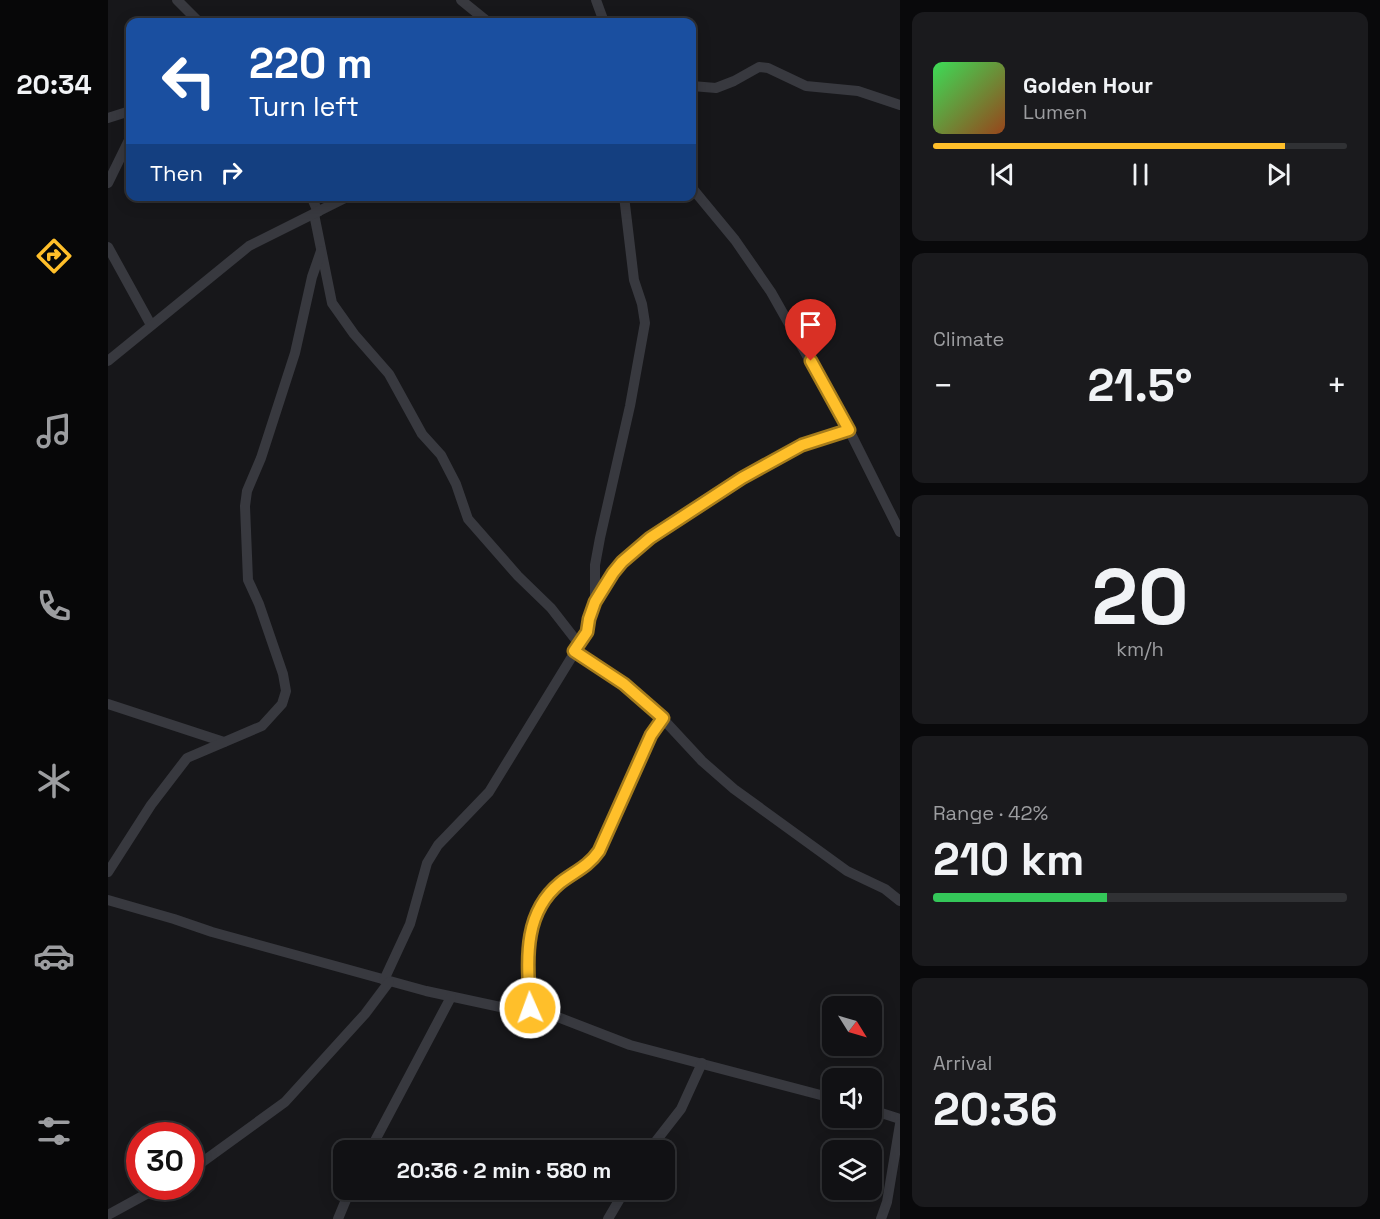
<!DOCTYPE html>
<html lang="en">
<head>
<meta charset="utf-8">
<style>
  :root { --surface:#111114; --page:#1a1a1d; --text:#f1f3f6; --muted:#9c9da0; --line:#303134; --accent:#ffbf2a }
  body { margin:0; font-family:"Space Grotesk",sans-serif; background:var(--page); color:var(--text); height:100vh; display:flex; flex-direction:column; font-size:22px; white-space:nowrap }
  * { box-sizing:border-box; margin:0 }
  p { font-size:20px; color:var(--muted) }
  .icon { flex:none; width:33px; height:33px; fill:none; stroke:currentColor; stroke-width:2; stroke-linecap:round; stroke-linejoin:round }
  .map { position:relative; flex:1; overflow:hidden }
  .side { display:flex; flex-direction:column; gap:12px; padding:12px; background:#09090b; width:480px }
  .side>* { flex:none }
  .guide { position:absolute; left:18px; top:18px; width:570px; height:183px; border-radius:12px; box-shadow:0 3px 15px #0003,0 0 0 2px var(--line); background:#1a4fa0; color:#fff; overflow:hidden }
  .needle { width:39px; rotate:127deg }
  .buttons { position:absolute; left:714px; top:996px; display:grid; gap:12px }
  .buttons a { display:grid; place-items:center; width:60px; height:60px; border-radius:12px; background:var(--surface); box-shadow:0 3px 15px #0003,0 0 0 2px var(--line); font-size:30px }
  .speed { position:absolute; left:18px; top:1122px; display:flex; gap:12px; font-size:30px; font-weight:700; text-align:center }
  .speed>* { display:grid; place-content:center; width:78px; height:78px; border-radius:50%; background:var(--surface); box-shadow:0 3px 15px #0003,0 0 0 2px var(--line); line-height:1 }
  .speed .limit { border:9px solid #d22; background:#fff; color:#111 }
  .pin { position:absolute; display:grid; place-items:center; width:51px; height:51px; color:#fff; margin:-62px -26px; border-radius:50% 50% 50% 0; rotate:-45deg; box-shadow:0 0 6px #0007 }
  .pin .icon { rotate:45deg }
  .me { position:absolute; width:66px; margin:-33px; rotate:358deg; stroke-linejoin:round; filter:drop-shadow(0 0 4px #0008) }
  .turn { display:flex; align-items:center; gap:21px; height:126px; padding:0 24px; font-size:27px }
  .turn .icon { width:78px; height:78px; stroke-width:2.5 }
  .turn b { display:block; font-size:42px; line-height:51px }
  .then { display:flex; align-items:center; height:57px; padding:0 24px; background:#0003; gap:12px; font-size:22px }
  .big { font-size:45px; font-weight:700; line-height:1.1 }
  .side .card { flex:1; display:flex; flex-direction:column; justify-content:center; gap:9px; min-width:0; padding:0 21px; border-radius:12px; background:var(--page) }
  .side .dial { align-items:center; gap:0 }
  .dial b { font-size:78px; line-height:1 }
  .song { display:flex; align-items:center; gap:18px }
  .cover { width:72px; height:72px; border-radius:9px; background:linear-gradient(135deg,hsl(130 70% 55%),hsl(20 70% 35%)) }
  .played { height:6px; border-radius:3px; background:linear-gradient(90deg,var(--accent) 85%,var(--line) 85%) }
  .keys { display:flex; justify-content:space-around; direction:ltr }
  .heat { display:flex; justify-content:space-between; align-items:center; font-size:33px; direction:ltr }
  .charge { height:9px; border-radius:4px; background:linear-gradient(90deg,#34c759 42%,var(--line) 0) }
  .trip { position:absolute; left:225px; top:1140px; width:342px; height:60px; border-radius:12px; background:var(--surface); box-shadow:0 3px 15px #0003,0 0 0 2px var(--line); font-weight:700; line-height:60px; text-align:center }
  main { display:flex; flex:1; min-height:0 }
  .menu { display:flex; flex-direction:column; width:108px; justify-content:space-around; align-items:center; background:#070708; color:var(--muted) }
  .menu .icon { width:42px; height:42px }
  .menu .on { color:var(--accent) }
  .menu b { font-size:27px; color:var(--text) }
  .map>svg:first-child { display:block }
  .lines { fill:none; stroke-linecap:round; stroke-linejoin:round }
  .minor { stroke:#38393f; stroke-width:10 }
  .route-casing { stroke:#a67c1b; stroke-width:15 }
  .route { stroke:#ffbf2a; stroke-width:10 }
</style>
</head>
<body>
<main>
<nav class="menu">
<b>20:34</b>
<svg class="icon on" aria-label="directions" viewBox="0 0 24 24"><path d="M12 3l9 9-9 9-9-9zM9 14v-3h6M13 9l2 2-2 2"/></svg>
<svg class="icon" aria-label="music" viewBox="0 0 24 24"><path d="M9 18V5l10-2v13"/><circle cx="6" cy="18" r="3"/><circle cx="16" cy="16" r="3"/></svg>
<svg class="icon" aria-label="phone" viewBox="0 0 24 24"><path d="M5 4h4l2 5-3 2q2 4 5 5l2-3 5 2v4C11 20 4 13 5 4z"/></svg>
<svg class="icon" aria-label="climate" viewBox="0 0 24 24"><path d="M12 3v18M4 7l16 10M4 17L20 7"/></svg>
<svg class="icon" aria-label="car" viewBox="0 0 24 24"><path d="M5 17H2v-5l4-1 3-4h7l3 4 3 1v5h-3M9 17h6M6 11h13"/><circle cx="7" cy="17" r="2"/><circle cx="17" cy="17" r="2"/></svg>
<svg class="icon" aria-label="filters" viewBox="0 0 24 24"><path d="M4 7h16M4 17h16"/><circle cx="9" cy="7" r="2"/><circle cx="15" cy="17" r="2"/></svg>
</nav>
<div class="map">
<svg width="792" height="1219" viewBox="0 0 792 1219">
  <rect width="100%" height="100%" fill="#17171a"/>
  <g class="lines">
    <g class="minor">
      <polyline points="69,0 91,22"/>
      <polyline points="353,0 380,22"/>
      <polyline points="488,0 496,22"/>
      <polyline points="584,86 608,88 626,81 651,67 660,68 698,86 750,91 792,105"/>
      <polyline points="0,118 22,111"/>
      <polyline points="0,183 22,138"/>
      <polyline points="584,188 627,240 663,292 741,430 792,532"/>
      <polyline points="203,196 210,212"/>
      <polyline points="206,214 224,303 246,334 281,374 314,434 333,455 348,484 360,519 410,576 443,608 471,644"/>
      <polyline points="0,247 43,325"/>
      <polyline points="0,361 141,246 241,196"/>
      <polyline points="487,602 487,565 492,538 522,406 537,323 534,304 526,280 516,196"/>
      <polyline points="466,651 516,684 542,705 594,761 626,789 739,871 777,889 792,901"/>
      <polyline points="0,704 116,742"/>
      <polyline points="0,872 43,805 79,758 154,726 174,704 178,691 175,674 151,604 140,580 137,506 139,491 153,458 187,353 204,277 213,251"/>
      <polyline points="0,900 66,919 104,932 318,991 397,1008 429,1009 522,1045 724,1098"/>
      <polyline points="276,980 302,924 319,863 330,845 381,792 476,637 487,602 514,562 542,538 634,478 694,445 741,430"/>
      <path d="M422,1008C420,964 413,915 452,883C466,872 480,867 491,851L543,735L555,719"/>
      <polyline points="764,1110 792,1119"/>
      <polyline points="262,1150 343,997"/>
      <polyline points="541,1150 573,1109 594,1063"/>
      <polyline points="82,1171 177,1102 257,1014 281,982"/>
      <polyline points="0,1215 53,1186"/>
      <polyline points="230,1219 242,1190"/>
      <polyline points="500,1219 517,1190"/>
      <polyline points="773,1219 779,1202 792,1124"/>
    </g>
  </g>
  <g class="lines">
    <g class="route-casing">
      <path id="route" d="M422,1008C420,964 413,915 452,883C466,872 480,867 491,851L543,735L555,718L516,684L466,651L479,632L481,619L487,602L505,573L514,562L542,538L634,478L694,445L741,430L703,361"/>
    </g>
    <use href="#route" class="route"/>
  </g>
</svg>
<div class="buttons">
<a><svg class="needle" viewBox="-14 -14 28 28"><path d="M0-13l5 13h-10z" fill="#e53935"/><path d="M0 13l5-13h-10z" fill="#9c9da0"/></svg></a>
<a><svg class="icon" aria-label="sound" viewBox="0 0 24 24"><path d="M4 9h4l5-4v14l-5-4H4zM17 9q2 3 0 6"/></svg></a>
<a><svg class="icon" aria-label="layers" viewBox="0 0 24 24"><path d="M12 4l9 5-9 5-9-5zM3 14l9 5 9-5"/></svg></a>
</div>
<div class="speed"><div class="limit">30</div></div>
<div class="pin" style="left:703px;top:361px;background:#d93025"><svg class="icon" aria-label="arrive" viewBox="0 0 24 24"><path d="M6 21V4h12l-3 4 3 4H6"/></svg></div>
<svg class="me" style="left:422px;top:1008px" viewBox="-20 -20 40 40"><circle r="17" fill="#ffbf2a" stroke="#fff" stroke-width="3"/><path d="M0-11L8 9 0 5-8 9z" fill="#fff"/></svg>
<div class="trip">20:36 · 2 min · 580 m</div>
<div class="guide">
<div class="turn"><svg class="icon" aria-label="left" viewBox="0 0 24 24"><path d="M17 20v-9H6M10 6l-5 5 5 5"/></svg><div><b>220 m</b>Turn left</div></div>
<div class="then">Then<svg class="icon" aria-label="right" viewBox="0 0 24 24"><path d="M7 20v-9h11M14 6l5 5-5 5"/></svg></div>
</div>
</div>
<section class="side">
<div class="card">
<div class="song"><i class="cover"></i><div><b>Golden Hour</b><p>Lumen</p></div></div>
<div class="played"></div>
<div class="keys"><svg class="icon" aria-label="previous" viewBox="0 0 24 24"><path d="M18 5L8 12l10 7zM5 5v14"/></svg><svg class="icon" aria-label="pause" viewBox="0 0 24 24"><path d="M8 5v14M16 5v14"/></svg><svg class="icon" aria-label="next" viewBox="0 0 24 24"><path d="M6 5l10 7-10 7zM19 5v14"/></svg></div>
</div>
<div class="card"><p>Climate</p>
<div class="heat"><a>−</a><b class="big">21.5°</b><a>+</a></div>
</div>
<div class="card dial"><b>20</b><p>km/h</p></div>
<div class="card"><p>Range · 42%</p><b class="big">210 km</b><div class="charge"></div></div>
<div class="card"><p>Arrival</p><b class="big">20:36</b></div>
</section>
</main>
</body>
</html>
